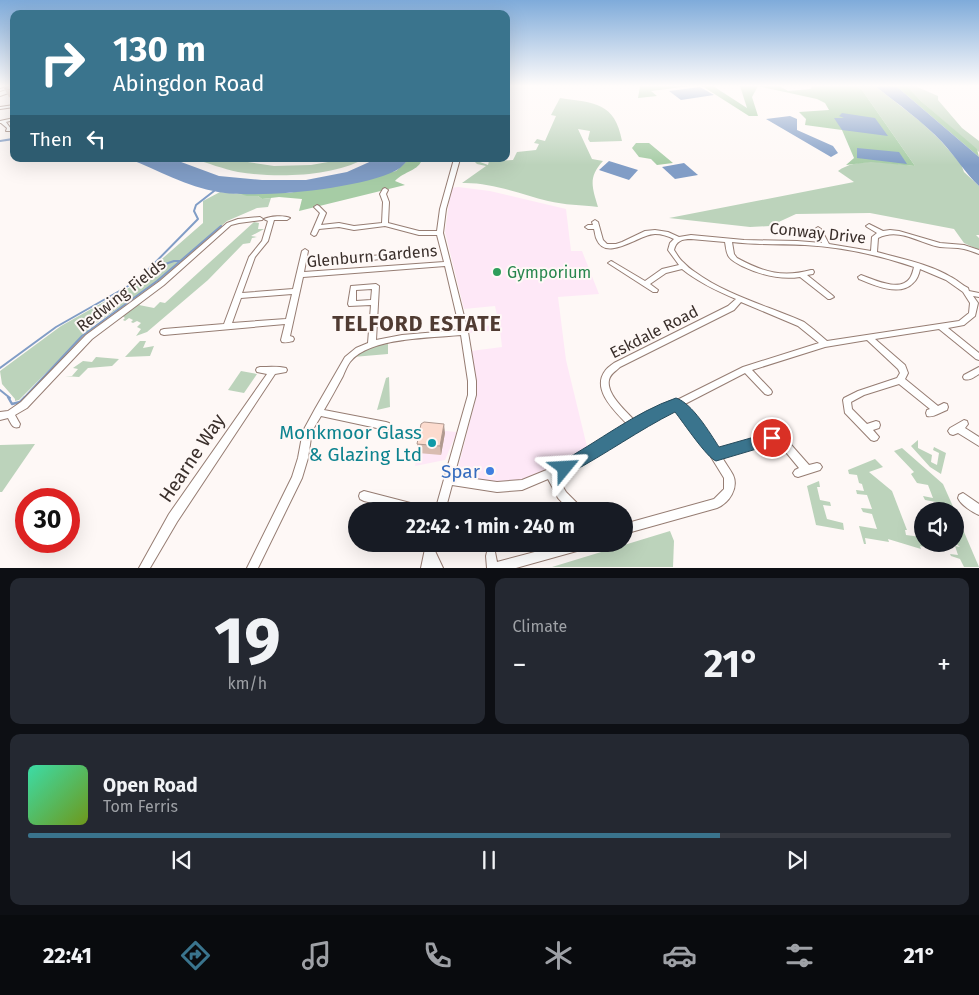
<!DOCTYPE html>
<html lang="en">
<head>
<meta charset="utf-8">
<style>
  :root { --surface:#171b24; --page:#242831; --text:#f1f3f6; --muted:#9ea1a6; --line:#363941; --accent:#3a748d }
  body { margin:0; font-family:"Fira Sans",sans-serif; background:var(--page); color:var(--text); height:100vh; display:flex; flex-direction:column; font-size:19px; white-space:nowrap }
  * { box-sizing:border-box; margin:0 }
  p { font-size:16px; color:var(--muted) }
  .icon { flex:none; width:28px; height:28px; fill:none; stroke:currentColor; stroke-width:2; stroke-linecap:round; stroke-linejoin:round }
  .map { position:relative; height:568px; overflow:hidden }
  .drawer { display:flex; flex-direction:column; gap:10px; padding:10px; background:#0d0f14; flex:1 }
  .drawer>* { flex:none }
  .hud { position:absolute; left:10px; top:10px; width:500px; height:152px; border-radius:10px; box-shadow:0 5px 20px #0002; background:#3a748d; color:#fff; overflow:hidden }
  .buttons { position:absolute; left:914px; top:502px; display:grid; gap:10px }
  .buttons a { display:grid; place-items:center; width:50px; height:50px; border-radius:50%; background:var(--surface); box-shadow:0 5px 20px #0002; font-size:25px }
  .speed { position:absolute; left:15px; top:488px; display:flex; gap:10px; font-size:25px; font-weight:700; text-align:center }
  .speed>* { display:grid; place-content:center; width:65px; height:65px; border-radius:50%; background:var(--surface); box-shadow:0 5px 20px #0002; line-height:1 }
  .speed .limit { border:8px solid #d22; background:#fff; color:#111 }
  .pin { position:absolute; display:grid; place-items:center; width:42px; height:42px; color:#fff; margin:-21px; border:2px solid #fff; border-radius:50%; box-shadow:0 1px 5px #0007 }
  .me { position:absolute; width:55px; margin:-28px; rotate:63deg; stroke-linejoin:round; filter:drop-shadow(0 0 4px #0008) }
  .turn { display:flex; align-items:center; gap:18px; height:105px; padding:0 20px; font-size:22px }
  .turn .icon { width:65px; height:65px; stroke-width:2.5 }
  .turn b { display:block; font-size:35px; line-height:42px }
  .then { display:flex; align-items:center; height:48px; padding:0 20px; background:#0003; gap:10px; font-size:19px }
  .big { font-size:38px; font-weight:700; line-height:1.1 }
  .drawer .widget { flex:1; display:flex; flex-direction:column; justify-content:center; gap:8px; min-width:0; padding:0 18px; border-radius:10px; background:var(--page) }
  .drawer .dial { align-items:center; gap:0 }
  .dial b { font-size:65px; line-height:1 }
  .song { display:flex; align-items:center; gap:15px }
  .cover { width:60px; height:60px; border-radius:8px; background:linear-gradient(135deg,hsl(160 70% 55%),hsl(80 70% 35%)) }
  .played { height:5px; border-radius:2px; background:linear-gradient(90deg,var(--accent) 75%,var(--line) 75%) }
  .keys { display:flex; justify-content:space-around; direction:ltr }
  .heat { display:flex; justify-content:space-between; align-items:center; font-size:28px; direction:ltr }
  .drawer .tiles { flex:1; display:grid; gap:10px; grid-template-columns:1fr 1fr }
  .widget:last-child { grid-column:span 2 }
  .trip { position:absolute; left:348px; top:502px; width:285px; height:50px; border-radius:25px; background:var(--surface); box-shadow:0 5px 20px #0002; font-weight:700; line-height:50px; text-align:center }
  .tab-bar { display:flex; height:80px; justify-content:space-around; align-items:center; background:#090b0e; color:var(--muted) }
  .tab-bar .icon { width:35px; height:35px }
  .tab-bar .active { color:var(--accent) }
  .tab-bar b { font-size:22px; color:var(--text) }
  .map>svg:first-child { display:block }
  .commercial { fill:#fee8f7 }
  .green { fill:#bcd3bb }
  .forest { fill:#a6cca5 }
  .water { fill:#819dc6 }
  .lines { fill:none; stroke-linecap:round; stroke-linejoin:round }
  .stream-far1 { stroke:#819dc6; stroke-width:2 }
  .stream { stroke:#819dc6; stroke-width:2.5 }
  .canal { fill:#819dc6; fill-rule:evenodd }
  .minor-casing { stroke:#967d73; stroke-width:2 }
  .secondary-casing { stroke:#967d73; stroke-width:2 }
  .minor { fill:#fff; fill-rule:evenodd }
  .secondary { fill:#fff; fill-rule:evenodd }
  .wall { fill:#d9bcb1 }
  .shaded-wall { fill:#b09990 }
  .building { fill:#fcdbce; stroke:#b09990 }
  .route { fill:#3a748d; stroke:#264b5c }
  .leisure-dot { fill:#2e9e5b; stroke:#fef8f6; stroke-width:2 }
  .culture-dot { fill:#0f9aa8; stroke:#fef8f6; stroke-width:2 }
  .shop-dot { fill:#3f7fe0; stroke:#fef8f6; stroke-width:2 }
  .labels { text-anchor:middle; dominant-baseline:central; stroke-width:4; stroke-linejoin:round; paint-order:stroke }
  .street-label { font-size:16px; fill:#3a2f2b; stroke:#fef8f6 }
  .leisure-label { font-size:16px; fill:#27864d; stroke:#fef8f6; text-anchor:start }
  .near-culture-label { font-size:19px; fill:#0d838f; stroke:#fef8f6; text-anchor:end }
  .near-street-label { font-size:19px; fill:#3a2f2b; stroke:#fef8f6 }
  .near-shop-label { font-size:19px; fill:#366cbe; stroke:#fef8f6; text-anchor:end }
  .district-label { font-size:21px; font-weight:bold; letter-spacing:1px; fill:#503b32; stroke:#fef8f6 }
</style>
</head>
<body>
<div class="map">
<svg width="979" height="568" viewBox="0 0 979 568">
  <rect width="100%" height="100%" fill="#fef8f6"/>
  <g class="commercial">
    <polygon points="458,187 490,191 566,209 571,251 582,251 599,294 558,297 566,360 589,455 512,484 465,478 458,468 477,394 471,351 502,347 500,330 468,333 469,327 499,325 495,306 464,309 445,232 451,188"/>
    <polygon points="423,429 457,432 445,460 415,466"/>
  </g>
  <g class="green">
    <path d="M856,86H875L921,122L940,140L961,164L964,172L979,186V235H976L979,238V250L964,243L954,229L870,213L796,214L770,226L750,227L669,218L854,182L838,171C859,156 890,164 915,166L862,90Z"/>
    <polygon points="907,86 915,86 938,96 938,100 962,128 979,141 979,152 921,101"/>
    <path d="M560,98C594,103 615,102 622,141L590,142L588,139L590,131L578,129L592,159L603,161C588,177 592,187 598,207C582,205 564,205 548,201C520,194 491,182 462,183L486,166L477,164L472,159H461H487L480,162L488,165L489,161L513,160L517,152L536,150L539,144L534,143L537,139L545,141L556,116L551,115Z"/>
    <path d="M194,159H228L274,166L311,165L345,159H364C331,177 275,178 238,172C223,169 208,163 194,159Z"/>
    <polygon points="220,192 258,196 262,199 271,198 268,207 257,208 227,221 160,280 95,324 19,400 15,401 15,399 2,384 0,371 61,326 146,278 155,265 203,223 203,201"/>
    <polygon points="254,222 259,223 258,229 264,229 251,236 257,237 252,238 250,243 243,244 208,280 147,332 136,336 141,329 137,327 141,323 137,321 133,323 131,322 133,320 129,318 125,321 123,320 125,318 121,315 145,299 139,305 154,308 160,302 165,303"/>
    <polygon points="140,341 146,341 143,348 154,346 150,356 125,357"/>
    <polygon points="388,344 388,354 353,357 375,345"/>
    <polygon points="96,357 119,359 112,366 88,368 79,377 65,376 72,376 78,369 73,368 83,361 92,362"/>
    <polygon points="241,371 257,374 244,393 228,390"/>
    <polygon points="389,377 390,407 377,410 386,378"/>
    <polygon points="918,440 918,448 932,455 931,462 937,465 939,453 933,450 934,447 946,453 941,474 930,467 911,446"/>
    <polygon points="35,444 2,492 0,492 0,445"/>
    <polygon points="902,448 943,484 955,511 940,511 936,502 925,500 923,496 933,498 928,485 917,483 911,474 914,472 894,451"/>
    <polygon points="875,459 883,467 869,472 892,491 907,530 905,530 906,535 921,537 924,547 920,546 921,549 888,539 889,542 865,538 866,544 864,544 859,526 877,529 872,514 863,512 861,508 872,509 867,495 857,494 856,490 864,491 862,484 859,483 857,475 849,474 848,470"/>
    <polygon points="819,481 820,487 817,487 820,500 830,502 831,506 823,505 827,519 843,523 844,530 816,525 807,486"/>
    <polygon points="955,511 979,567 964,567 960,559 951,556 950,554 958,555 955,546 960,547 955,543"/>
    <polygon points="670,531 674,541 673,567 552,567"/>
  </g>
  <g class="forest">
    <polygon points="640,86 689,86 651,91 657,96 638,98"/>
    <polygon points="702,86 713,86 747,108 740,86 779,86 788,91 811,89 812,86 856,86 862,90 915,166 871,162 846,165 854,158 842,130 805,125 806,119 799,112 829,110 825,103 817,99 758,86 752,97 758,116 749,116"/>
    <polygon points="896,86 907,86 921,101 977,149 979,157"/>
    <polygon points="636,143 649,143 673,163 657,165 651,159 639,157 632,148"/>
    <path d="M409,159H422C419,171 404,171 395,181L405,185L299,211L302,199L279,197L262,199L258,196H247L236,193H289L396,171Z"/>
  </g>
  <g class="water">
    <path d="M875,86H896L979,157V186C965,173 956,157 942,142C922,121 898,104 875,86Z"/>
    <polygon points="700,87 714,95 681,100 669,91"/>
    <polygon points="842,113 875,118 888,136 842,130 834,118 844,118 839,116"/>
    <polygon points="790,116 797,119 797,130 833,146 838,153 831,157 766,119"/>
    <polygon points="857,148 899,152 907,164 857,158"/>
    <path d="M129,159H173L219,176L262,180H306L347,172L376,159H409C405,163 400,169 395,171C359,189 258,199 218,192C187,187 158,170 129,159Z"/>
    <polygon points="609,161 638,170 629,180 599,170"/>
    <polygon points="684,163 698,175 675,179 662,167"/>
  </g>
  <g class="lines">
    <g class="stream-far1">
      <polyline points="148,270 174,261 182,261"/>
      <polyline points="0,368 56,327 137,281 198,219 194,211 196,205 214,191"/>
      <polyline points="0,390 10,398"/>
      <polyline points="24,398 82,336 157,281 221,226"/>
    </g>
    <polyline class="stream" points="8,397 12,404 20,402 25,397"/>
    <polygon class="canal" points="12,138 14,138 14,140 0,142 0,140"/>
    <g class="minor-casing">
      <g id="minor">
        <polygon points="11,86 14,86 14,87 0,91 0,89"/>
        <polygon points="14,105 14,107 0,109 0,107"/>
        <polygon points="14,118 14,120 6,122 11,129 14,129 14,131 6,131 7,128 1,123 0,123 0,121"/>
        <path d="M454,159H460L446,209L443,233L468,332L476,381V395L454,476L497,482L522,480L576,458L628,425C616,412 591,390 605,371C607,368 611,365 614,363L728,306L736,299C717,291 698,282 682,269L666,273L650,284L658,290L657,292H653L608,263L611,261L613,262L645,281L662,269L679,265L668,250L670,243L674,239C668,236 662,234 655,234C640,234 607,262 597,240C595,237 595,232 594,229H588L585,227L588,225H593L592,222L595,220L598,222L603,240L607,244H616L622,242L645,231L655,230L668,232L679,237L691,235L744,240L797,241L822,243L815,229L818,227L821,229L829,244L871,251L872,237L877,233L867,227L866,226L869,224L883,231L890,230L899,231L940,243L964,245L979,250V254C974,252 969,250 964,249C956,247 948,248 940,247C919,243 899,227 878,238L877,252C902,259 929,264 951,277C957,280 962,285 968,288L969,291L979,293V297L973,296L978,303L975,316L964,325L948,328L979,353V360L976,359L939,329L875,339L905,365L908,373L905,379L938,406L944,403L947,404L948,407L947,410C941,412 933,418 927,416L926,413L927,410L930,409L899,384L864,395L851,402L852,409L867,424L876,421L879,422L880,425L879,428L873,430L879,437L877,440L874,441L871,440L845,413L843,400L844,398L858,391L897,378L900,373L898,369L867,340L825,347L752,370L771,390L772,392L771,394L768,395L765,394L745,373L683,405L701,425L717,450L772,434L786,439L809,465L817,463L820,464L822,467L820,470L798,477L795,476L793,473L795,470L799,468L780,445L772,442L722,457C725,463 730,469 733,475C739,488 729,503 717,508L624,534V524L714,499L724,489V478L695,431L676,409L637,429L582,464L556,475L566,492L581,507L582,511H570L558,498L548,479L522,490L497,492L452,485L445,511H435L468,395V381L461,335C432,338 369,337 350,362C347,366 345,371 343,376C337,387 331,398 324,410L386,422L389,423L390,426L389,429L386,430L321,416L312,431L308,458L302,478L258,568H247L292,477L298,458L303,431L315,409L345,357L356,348L368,343L371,305L349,306L348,304L351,286L376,284L379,286L376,340L402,335L460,330L445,266L303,277L290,336L293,337L294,339L293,341C289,342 286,343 282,342L281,340L285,324L164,335L161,334L160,332L161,330L164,329L224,324L249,257L262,241L268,221L264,219C270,216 284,215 290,218L287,220H274L268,241L255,257L242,293L293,289L302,251L305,249L308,251L304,272L444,262L437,235H419L385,226L354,230L339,227L319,229L316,235L314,236L311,234L320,213L314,207L317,205L319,206L326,213L321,225L339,223L354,226L382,223L383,202L380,194L383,189L385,188L388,190L386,194L389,202L388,223L419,231H437L440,209ZM691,239L725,242C726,247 726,253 729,257C732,261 738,264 742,266C761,275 780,280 800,277L828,299H830L834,297L832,295L807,275L813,274L814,272L813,270H811C782,278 763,272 737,258L734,254L732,242C756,245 781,244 805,245C842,247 879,255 914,267C913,271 912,275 910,278C900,293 873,279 861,275L858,277L859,279C873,285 900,297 913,283C917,280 919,274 920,269L946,280L963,292L970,303L969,313L959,321L827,341L813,329L804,322C768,306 726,295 695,272C690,269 687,266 683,262C679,259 677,254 674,250C676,241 682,239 691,239ZM372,289L371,300L356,301V290ZM292,294L286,319L232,323L241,298ZM741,302L798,326L819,343L743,367L635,421C626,411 606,394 609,380C610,374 616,371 620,367L734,310Z"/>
        <path d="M260,217L263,219L262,220L239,223L231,225L164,285L92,339L27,408L15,415L20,424L19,427C12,429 11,423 8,418L0,420V412L8,411L21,402L86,335L160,281L227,223L238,219Z"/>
        <polygon points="400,253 402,254 403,255 402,256 372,260 369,258 372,256"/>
        <polygon points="347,257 350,259 349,260 330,262 327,260 330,258"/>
        <path d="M260,367C268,367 278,366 286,368L287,370L286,372L275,374L177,522L150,568H139L169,514L267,374L257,372L256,370L257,368Z"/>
        <path d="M979,367V374C974,377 970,381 964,379L963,377L964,375Z"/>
        <polygon points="964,420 967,421 968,424 965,428 979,437 979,446 958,433 953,435 950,434 948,431 950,428"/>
        <polygon points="364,491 422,506 426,507 427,511 404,511 364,501 360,499 359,496 360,493"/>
        <path d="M963,493L979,504V515C972,512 961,505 958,498L959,495Z"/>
        <polygon points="426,544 436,544 435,551 443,568 421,568"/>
        <polygon points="565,544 589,544 588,548 584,549 516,568 487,568 486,556 487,552 491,551 495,552 497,562"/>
      </g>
    </g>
    <g class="secondary-casing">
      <polygon id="secondary" points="14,87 14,91 0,96 0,92"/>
    </g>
    <use href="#minor" class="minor"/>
    <use href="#secondary" class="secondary"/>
  </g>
  <g class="wall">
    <polygon points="14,86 14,99 9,97 4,88"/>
    <polygon points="445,433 441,455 418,453 417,444"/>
  </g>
  <polygon class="shaded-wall" points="444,424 445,433 441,455 440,446"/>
  <g class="building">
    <polygon points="11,86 14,86 14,91 4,88"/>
    <polygon points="424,422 444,424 440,446 417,444 421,424"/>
  </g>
  <linearGradient id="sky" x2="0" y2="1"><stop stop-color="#7fabda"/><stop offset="0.52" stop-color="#fffcfb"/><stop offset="1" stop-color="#fffcfb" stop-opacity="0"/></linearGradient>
  <rect width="979" height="165" fill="url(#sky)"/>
  <path class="route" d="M676,398C692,403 710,433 719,447L772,432L777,433L779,438L777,443L716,461C707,458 683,422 675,412C639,430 606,454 570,473L565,475L559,473L557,468L559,463C598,442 635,412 676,398Z"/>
  <circle class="leisure-dot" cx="497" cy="272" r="5"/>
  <circle class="culture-dot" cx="432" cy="443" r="5"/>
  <circle class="shop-dot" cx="490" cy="471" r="5"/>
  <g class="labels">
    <g class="street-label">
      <text transform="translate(818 233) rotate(6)">Conway Drive</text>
      <text transform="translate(372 256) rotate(-5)">Glenburn Gardens</text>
      <text transform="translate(121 295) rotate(-38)">Redwing Fields</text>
      <text transform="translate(654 332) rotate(-27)">Eskdale Road</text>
    </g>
    <g class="leisure-label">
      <text x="507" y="272">Gymporium</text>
    </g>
    <g class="near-culture-label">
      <text x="422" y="432">Monkmoor Glass<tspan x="422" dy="22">&amp; Glazing Ltd</tspan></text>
    </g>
    <g class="near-street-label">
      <text transform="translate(192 458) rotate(-56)">Hearne Way</text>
    </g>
    <g class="near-shop-label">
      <text x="480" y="471">Spar</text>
    </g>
    <g class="district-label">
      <text x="417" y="324">TELFORD ESTATE</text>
    </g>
  </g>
</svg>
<div class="buttons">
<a><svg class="icon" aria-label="sound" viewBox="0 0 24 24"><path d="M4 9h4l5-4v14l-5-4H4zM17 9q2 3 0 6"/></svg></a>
</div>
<div class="speed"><div class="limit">30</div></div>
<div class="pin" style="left:772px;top:438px;background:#d93025"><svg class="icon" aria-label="arrive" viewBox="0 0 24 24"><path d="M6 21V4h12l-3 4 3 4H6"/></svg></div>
<svg class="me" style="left:565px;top:468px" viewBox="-20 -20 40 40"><path d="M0-17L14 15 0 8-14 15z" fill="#3a748d" stroke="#fff" stroke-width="4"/></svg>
<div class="trip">22:42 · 1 min · 240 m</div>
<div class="hud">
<div class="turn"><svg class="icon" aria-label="right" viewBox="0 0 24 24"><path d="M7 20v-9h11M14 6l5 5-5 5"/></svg><div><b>130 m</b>Abingdon Road</div></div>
<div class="then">Then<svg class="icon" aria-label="left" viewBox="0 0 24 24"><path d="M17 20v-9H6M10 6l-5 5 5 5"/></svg></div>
</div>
</div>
<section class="drawer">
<div class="tiles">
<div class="widget dial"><b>19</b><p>km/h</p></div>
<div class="widget"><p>Climate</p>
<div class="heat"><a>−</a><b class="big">21°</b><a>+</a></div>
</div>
<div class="widget">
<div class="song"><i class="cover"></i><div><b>Open Road</b><p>Tom Ferris</p></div></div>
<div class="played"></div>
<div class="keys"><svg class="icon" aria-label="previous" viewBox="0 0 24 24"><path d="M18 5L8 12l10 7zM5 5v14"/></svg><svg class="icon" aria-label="pause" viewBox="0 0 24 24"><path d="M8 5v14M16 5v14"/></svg><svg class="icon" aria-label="next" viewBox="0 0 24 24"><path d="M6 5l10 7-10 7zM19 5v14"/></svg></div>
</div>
</div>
</section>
<nav class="tab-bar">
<b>22:41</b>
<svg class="icon active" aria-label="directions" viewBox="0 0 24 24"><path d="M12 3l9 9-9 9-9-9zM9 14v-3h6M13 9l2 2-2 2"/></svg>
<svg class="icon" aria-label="music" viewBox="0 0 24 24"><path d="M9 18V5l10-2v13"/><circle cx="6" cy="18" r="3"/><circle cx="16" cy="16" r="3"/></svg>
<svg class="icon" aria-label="phone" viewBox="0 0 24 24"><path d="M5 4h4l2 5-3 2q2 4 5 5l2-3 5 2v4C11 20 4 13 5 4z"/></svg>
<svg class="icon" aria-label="climate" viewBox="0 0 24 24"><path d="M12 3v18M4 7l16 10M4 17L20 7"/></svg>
<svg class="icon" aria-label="car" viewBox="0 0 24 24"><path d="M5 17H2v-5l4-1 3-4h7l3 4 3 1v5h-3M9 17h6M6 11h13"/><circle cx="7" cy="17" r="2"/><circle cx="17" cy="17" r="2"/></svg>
<svg class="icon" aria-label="filters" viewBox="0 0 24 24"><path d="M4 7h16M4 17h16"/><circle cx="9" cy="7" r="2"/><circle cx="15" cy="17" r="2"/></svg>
<b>21°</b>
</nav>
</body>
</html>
